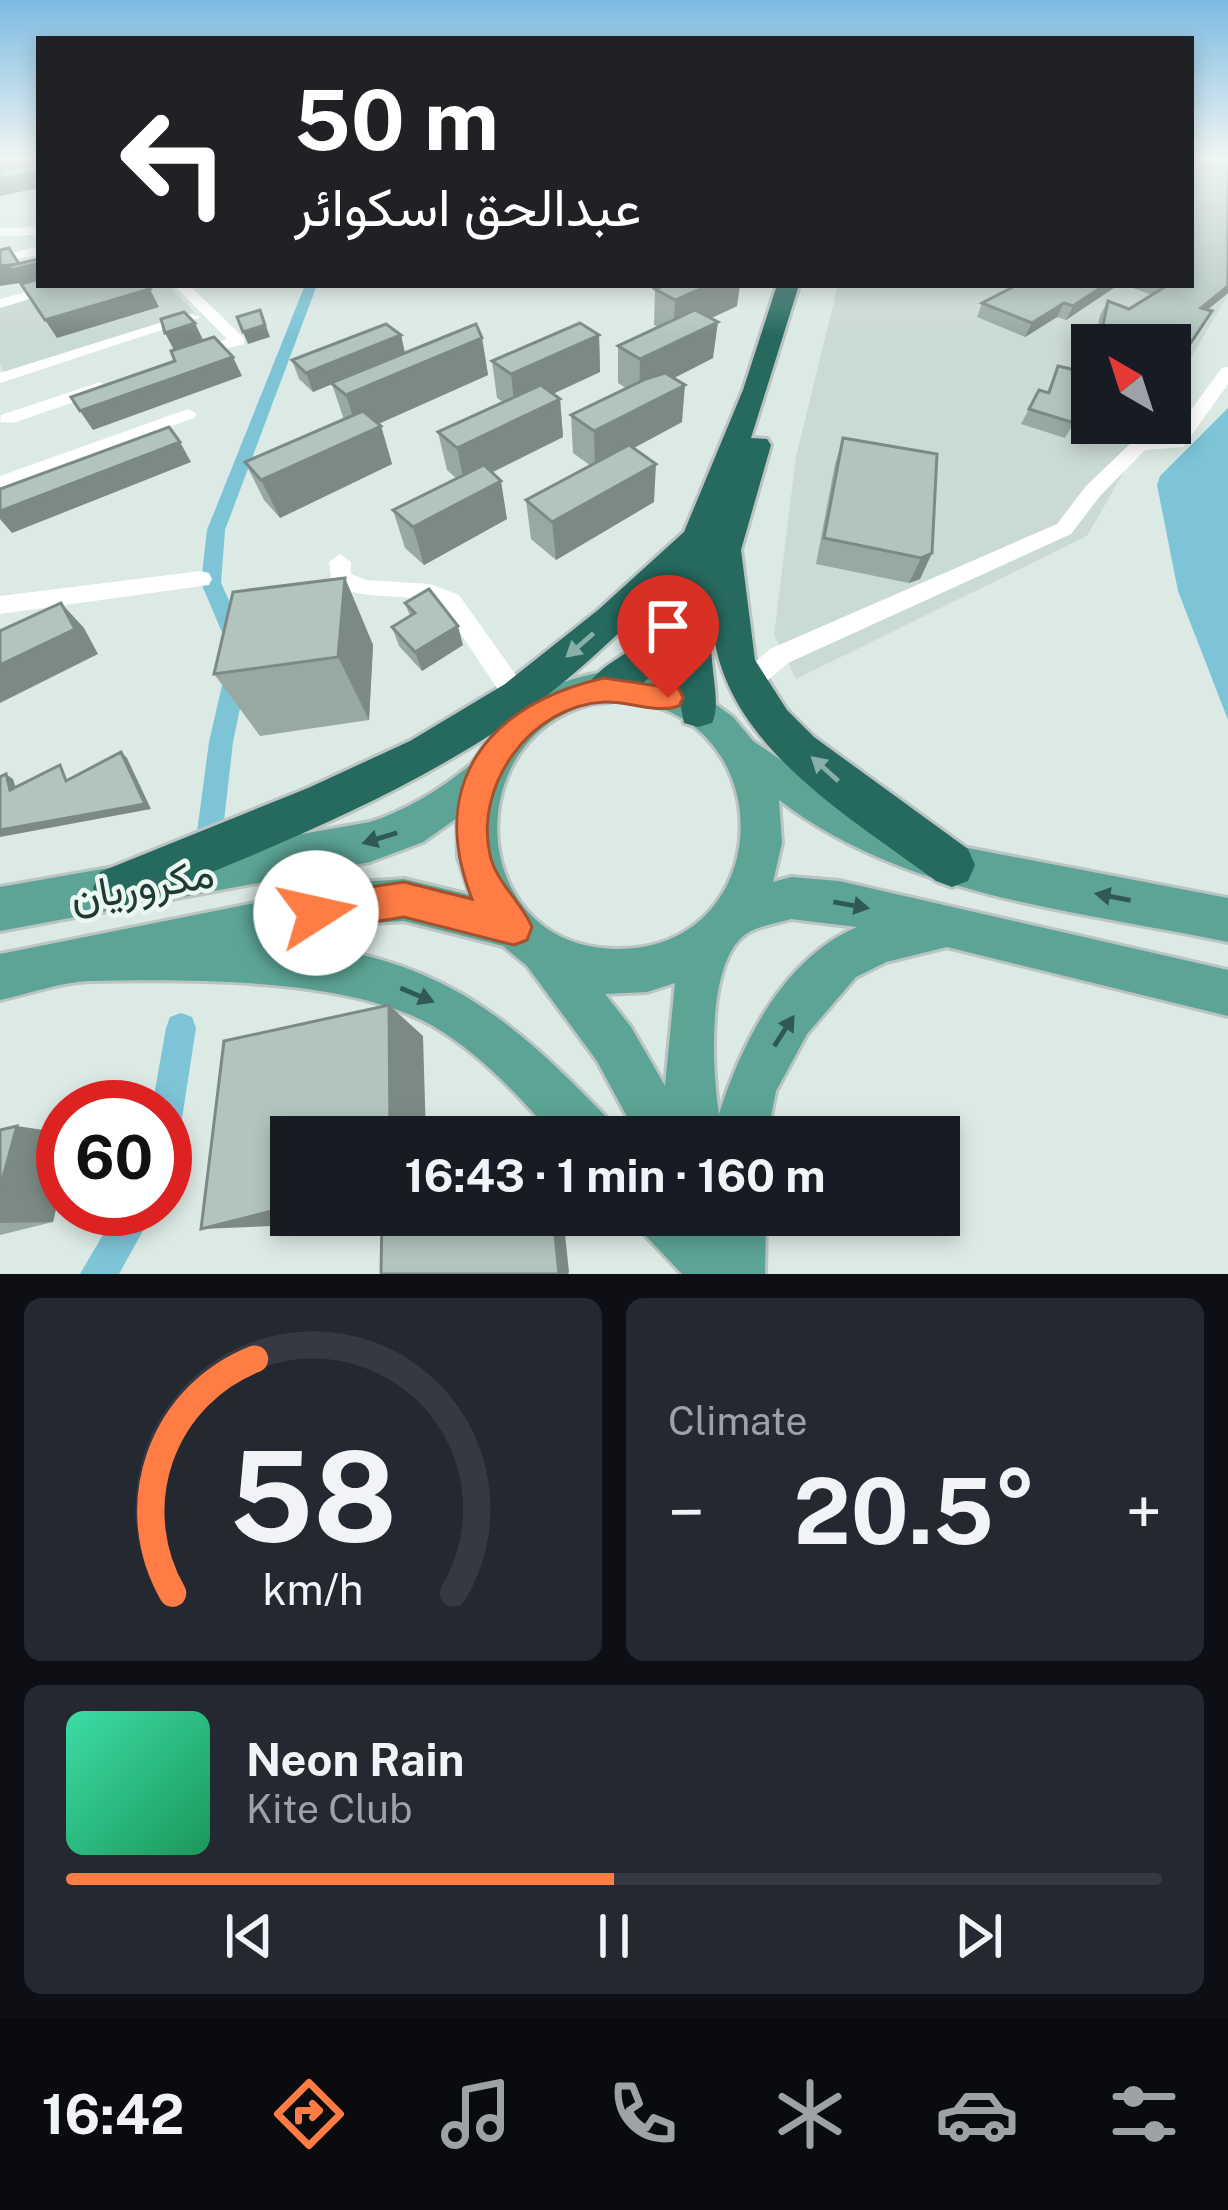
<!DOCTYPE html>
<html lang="en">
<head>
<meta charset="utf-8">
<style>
  :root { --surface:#171b24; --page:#242831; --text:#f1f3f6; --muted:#9ea1a6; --line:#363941; --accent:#ff7c45 }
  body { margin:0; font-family:"Public Sans",Vazirmatn,sans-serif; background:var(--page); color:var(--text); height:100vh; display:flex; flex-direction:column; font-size:45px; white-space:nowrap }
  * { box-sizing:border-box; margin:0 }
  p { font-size:39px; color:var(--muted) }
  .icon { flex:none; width:66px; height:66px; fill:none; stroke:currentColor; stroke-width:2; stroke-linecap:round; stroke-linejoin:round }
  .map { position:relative; height:1274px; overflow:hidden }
  .panel { display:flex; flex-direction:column; gap:24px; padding:24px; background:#0d0f14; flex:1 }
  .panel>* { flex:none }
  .hud { position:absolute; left:36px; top:36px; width:1158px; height:252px; border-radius:0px; box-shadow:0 6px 18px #0003; background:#202124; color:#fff; overflow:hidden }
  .needle { width:78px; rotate:321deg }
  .controls { position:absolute; left:1071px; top:324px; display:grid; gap:24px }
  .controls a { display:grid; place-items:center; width:120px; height:120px; border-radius:0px; background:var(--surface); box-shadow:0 6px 18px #0003; font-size:60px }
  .speed { position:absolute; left:36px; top:1080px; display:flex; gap:24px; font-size:60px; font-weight:700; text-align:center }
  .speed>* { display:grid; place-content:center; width:156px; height:156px; border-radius:50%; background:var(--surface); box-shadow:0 6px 18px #0003; line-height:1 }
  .speed .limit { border:18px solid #d22; background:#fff; color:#111 }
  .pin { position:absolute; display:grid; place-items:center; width:102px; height:102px; color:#fff; margin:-123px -51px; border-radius:50% 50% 50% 0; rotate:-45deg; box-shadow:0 0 12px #0007 }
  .pin .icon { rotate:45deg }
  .me { position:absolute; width:132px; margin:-66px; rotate:80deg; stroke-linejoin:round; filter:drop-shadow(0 0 9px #0008) }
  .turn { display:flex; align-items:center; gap:42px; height:252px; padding:0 60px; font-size:54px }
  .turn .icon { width:156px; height:156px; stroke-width:2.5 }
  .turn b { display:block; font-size:84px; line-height:102px }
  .big { font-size:90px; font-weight:700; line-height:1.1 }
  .panel .card { flex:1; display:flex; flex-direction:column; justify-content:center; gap:18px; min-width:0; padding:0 42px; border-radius:18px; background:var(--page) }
  .panel .dial { align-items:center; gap:0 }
  .dial svg { height:312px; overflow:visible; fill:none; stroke:var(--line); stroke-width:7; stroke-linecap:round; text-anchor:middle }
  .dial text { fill:var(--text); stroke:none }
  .song { display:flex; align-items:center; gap:36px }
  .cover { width:144px; height:144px; border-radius:18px; background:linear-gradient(135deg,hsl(160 70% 55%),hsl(150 70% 35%)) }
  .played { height:12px; border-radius:6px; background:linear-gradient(90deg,var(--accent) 50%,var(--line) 50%) }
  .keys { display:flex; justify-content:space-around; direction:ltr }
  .heat { display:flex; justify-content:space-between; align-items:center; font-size:66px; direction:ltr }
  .panel .tiles { flex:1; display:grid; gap:24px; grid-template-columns:1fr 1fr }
  .card:last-child { grid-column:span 2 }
  .trip { position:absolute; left:270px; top:1116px; width:690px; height:120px; border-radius:0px; background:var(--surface); box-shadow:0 6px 18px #0003; font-weight:700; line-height:120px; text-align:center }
  .tab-bar { display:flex; height:192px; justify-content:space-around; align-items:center; background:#090b0e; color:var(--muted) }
  .tab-bar .icon { width:84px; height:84px }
  .tab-bar .active { color:var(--accent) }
  .tab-bar b { font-size:54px; color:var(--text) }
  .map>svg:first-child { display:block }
  .built { fill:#cadad4 }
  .water { fill:#7dc4d6 }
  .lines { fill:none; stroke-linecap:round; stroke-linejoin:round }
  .canal { fill:#7dc4d6; fill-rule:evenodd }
  .major-casing { stroke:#bbc4c2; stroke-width:6 }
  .highway-casing { stroke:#bbc4c2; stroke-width:6 }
  .minor { fill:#fff; fill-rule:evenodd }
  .major { fill:#5ca495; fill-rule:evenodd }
  .highway { fill:#26695f; fill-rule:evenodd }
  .wall { fill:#98a9a3 }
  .shaded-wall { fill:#7c8a85 }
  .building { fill:#b1c5be; stroke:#7c8a85; stroke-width:3 }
  .oneway { fill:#89b0a8 }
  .oneway2 { fill:#305a51 }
  .route { fill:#ff7c45; stroke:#a6512d; stroke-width:3 }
  .labels { text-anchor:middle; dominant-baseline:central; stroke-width:9; stroke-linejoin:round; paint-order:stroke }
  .near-street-label { font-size:42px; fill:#1d3a34; stroke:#ecf7f2 }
</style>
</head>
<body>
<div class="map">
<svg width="1228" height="1274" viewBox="0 0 1228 1274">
  <rect width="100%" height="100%" fill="#dceae5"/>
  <g class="built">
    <polygon points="1228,208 1228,295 1170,393 1170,345 1092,345 1092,423 1152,423 1087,536 796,679 774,635 796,457 838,285 1191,285"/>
    <polygon points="80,285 168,285 194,312 4,372 0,364 0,307"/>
  </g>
  <polygon class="water" points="1228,408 1228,720 1178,591 1157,485 1160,476"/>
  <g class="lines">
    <g class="canal">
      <polygon points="305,285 317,285 225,530 221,583 252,651 233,742 221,847 217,856 208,860 199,856 195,847 209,742 230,651 201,583 207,530"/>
      <polygon points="181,1013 192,1017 196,1028 181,1125 177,1137 165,1141 165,1107 152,1107 166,1028 170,1017"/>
      <polygon points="118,1209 155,1209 119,1274 80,1274"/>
    </g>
    <g class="major-casing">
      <g id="major">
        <path d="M605,672L647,674L699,692L733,717L753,741L846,804L897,828L952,845L1228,898V942C1075,910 906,897 779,800L782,843L773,882L791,877L839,881L1228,970V1016L947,947L886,962L856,977L807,1034L776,1091L767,1137H638L597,1061L527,966L503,946L404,921L360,924L277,942C432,954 504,1010 608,1119L616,1137H555C519,1096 481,1054 433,1026C348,977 187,979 90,981C61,982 28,994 0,1000V954L360,882L404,879L470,895L458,857L457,818L423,842L370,862L0,931V887L370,822C405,811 441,789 469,766C480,757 486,738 496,727C523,695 564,678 605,672ZM619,700C785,709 779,953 614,949C457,945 458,709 619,700ZM791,919L857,927C784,958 742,1042 719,1114C712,1070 706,962 746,934C757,926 778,923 791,919ZM675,983L665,1086L631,1027L605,994L647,992Z"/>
        <polygon points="636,1215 766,1215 765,1274 682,1274 644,1234"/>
      </g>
    </g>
    <g class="highway-casing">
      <path id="highway" d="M777,285H799L751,438L767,439L771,445L741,550L755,660L787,710L814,737L968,849L975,865L968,881L952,887L936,881C850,817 724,745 713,628C706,659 723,701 712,723L698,727L684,723L671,658C650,676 620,711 591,701L585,690C597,666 625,657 644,639C659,624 662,605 668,586C624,628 580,672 530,708C404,798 258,853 116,911L100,904L93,888L100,872L308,788L410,741L505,684L598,610L684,532L743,390Z"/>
    </g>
    <g class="minor">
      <polygon points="39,227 39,235 0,236 0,228"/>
      <polygon points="39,246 39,254 0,264 0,256"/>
      <polygon points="53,285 76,285 0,308 0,299"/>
      <polygon points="174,285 189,285 244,338 244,344 190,358 190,352 227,339"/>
      <polygon points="188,314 201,317 0,383 0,373"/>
      <path d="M1228,367V384L1183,447L1145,450L1100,496L1071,534L788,663C774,674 758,694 739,687L735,680L770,649L1057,524L1086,486L1133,441L1170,438L1222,368Z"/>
      <polygon points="100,382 109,387 106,391 13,423 0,422 1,415"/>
      <polygon points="188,409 197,414 194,418 0,489 0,476"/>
      <path d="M340,554L351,562V574L366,580L430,584L459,595L535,702L539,710L535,718L526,721L517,718L443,607C408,589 367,604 332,584L329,562Z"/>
      <polygon points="201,571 209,573 212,579 209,585 0,614 0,596"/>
    </g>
    <use href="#major" class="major"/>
    <use href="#highway" class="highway"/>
  </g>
  <g class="wall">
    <polygon points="1228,157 1228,293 1207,310 1171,374 1170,345 1094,345 1100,315 1108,301 1129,309 1152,295 1125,285 1191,285"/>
    <polygon points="1118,285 1066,320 1057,317 1025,337 977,317 982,303"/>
    <polygon points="655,289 737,306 711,318 713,358 674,378 682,422 633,448 654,502 556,560 531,539 526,500 591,466 573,453 571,415 626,388 618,383 618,346 658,327 654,325"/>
    <polygon points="401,335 405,353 482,338 488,375 378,424 381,426 392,464 280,518 264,500 245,462 344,420 332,384 313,392 299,379 292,360"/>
    <polygon points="599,335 600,372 553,394 560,399 563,437 491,472 507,519 424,565 405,548 393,510 457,479 447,470 438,432 503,402 497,398 492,361"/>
    <polygon points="1092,355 1092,417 1079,413 1065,438 1021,424 1039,390 1047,392 1058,366 1088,373"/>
    <polygon points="843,438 932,553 920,579 909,583 816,564 835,464"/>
    <polygon points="345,578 373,645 369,720 260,736 214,674"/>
    <polygon points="405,603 463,645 422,671 399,646 392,627 410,616"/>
    <polygon points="0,1130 63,1133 63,1178 53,1222 0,1235"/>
  </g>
  <g class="shaded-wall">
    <polygon points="0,157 36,157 39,167 0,173"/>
    <polygon points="39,171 39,188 0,196 0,179"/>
    <polygon points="39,263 39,284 23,288 20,283 0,286 0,266 19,264 21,268"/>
    <polygon points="709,285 740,285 737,306 673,336 675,300"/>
    <polygon points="1105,285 1118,285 1066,320 1073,306"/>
    <polygon points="1228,286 1228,293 1192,322 1201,308"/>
    <polygon points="150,289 159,307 57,338 45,320"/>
    <polygon points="1064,303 1057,317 1025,337 1032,323"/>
    <polygon points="718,322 713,358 639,396 640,359"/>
    <polygon points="195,323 204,342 175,352 165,333"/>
    <polygon points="265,323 270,337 248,344 243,332"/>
    <polygon points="401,335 405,354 313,392 306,373"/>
    <polygon points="599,335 600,372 515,411 511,374"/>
    <polygon points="482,338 488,375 358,433 346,395"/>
    <polygon points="233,357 242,376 93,430 80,411"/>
    <polygon points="685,385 682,422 595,469 594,431"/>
    <polygon points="560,399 563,437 465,486 457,448"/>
    <polygon points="381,426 392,464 280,518 261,480"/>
    <polygon points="180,442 191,462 12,533 0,519 0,511"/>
    <polygon points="656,464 654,502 556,560 552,522"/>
    <polygon points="501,481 507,519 424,565 413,527"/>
    <polygon points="932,553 920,579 909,583 921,558"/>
    <polygon points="345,578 373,645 369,720 338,657"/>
    <polygon points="61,603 84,628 98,654 0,703 0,665"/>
    <polygon points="458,626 463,645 422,671 415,652"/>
    <polygon points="121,752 127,758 151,809 0,837 0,830"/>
    <polygon points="6,774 13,779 18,795 10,790"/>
    <polygon points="389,1005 423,1036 426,1137 390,1137"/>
    <polygon points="17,1126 63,1133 63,1178 53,1222 0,1223 0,1188"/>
    <polygon points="291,1206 291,1215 316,1215 272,1226 201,1229"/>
    <polygon points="553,1215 563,1215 569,1272 568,1274 559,1274"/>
  </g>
  <g class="building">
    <polygon points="33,157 39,158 39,171 0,179 0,170 32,165"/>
    <polygon points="1191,157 1228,157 1228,286 1201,308 1212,311 1180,359 1175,358 1174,367 1170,366 1170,345 1099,345 1108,301 1129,309 1168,285 1191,285"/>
    <polygon points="9,248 19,264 0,266 0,250"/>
    <polygon points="39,259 39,263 11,270 9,266"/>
    <polygon points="39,279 39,285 146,285 150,289 45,320 21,284"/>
    <polygon points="665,285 709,285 675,300 655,289"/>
    <polygon points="1017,285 1105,285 1073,306 1064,303 1032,323 982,303"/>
    <polygon points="260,310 265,325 243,332 237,317"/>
    <polygon points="695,310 718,322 640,359 618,346"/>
    <polygon points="184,312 195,323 165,333 161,319"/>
    <polygon points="580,323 599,335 511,374 492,361"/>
    <polygon points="386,324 401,335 306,373 292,360"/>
    <polygon points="476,324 482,338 346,395 331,383"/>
    <polygon points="214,337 233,357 80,411 71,397 175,361 171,351"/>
    <polygon points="1058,366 1092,374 1092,400 1086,399 1074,423 1029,409 1039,390 1049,393"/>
    <polygon points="665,373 685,385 594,431 571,415 646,379"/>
    <polygon points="541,385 560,399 457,448 438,432"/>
    <polygon points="363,411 381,426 261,480 245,462"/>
    <polygon points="169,427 180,442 0,511 0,489"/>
    <polygon points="843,438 937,454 932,553 921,558 824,538"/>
    <polygon points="629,445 656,464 552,522 526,500"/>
    <polygon points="484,465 501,481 413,527 393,510"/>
    <polygon points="345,578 338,657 214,674 233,592"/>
    <polygon points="429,589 458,626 415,652 392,627 415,613 405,603"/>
    <polygon points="61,603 75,629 0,665 0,631"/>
    <polygon points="121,752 145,804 0,830 0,777 6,774 10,790 60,765 66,781"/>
    <polygon points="389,1005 390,1137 291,1137 291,1206 201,1229 224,1041"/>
    <polygon points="17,1126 0,1188 0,1130"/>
    <polygon points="382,1215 553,1215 559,1274 381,1274"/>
  </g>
  <defs><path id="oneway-solid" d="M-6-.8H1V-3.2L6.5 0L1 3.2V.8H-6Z" transform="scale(3)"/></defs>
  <g class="oneway">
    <use href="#oneway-solid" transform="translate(580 645) rotate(139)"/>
    <use href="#oneway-solid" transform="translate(825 769) rotate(-138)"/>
  </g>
  <g class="oneway2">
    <use href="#oneway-solid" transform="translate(380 838) rotate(163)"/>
    <use href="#oneway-solid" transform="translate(1113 897) rotate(-169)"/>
    <use href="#oneway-solid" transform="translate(851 905) rotate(10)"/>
    <use href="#oneway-solid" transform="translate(417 995) rotate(23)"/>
    <use href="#oneway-solid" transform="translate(784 1031) rotate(-57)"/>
  </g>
  <linearGradient id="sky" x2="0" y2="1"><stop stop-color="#7dbae1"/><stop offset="0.47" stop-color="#eff6f3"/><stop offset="1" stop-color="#eff6f3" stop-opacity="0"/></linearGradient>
  <rect width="1228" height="335" fill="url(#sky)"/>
  <path class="route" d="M604,678L679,689L683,698L679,706C655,714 629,701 605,702C531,705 474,785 490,855C497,884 521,901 532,927L527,940L514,945L404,917L316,931L303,925L298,913L303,900L316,895L404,882L472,899C426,782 489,704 604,678Z"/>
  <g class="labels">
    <g class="near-street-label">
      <text transform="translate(142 884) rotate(-10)">مکروریان</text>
    </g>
  </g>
</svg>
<div class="controls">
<a><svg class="needle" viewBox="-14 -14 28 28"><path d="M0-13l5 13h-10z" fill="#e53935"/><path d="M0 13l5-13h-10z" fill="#9ea1a6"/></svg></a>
</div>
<div class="speed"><div class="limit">60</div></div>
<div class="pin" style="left:668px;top:698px;background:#d93025"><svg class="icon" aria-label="arrive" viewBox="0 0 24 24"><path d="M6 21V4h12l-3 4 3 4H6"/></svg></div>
<svg class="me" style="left:316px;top:913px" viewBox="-20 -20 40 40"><circle r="19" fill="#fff"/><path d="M0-13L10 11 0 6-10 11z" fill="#ff7c45"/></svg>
<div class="trip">16:43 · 1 min · 160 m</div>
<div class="hud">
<div class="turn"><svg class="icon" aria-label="left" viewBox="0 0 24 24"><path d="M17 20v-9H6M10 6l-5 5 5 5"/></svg><div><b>50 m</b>عبدالحق اسکوائر</div></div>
</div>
</div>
<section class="panel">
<div class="tiles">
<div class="card dial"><svg viewBox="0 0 100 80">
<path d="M14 69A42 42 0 1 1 86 69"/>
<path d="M14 69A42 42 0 0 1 35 9" stroke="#ff7c45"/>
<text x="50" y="56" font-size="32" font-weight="700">58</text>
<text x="50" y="72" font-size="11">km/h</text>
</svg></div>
<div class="card"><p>Climate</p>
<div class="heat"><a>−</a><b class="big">20.5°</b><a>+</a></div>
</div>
<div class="card">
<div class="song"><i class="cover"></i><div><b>Neon Rain</b><p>Kite Club</p></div></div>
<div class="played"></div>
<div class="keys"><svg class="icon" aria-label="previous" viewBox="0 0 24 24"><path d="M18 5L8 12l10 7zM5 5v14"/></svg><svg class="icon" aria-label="pause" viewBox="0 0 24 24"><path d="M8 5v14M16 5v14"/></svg><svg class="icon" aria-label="next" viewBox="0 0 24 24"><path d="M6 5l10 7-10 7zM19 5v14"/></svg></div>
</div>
</div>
</section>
<nav class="tab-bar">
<b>16:42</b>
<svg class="icon active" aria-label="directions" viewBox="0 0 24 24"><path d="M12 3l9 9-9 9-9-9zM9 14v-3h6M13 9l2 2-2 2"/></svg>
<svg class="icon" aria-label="music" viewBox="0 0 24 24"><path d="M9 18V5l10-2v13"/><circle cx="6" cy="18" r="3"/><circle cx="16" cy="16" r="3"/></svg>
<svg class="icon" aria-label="phone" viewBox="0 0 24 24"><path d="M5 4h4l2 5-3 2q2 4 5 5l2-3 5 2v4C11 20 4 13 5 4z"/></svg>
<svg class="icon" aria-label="climate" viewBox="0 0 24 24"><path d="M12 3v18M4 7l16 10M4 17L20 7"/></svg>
<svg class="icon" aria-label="car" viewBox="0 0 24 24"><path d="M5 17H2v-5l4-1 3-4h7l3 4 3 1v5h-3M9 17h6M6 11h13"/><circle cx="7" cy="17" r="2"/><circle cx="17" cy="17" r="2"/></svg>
<svg class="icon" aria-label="filters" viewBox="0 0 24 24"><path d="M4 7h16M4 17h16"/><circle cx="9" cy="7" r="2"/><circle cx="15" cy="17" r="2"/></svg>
</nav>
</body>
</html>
